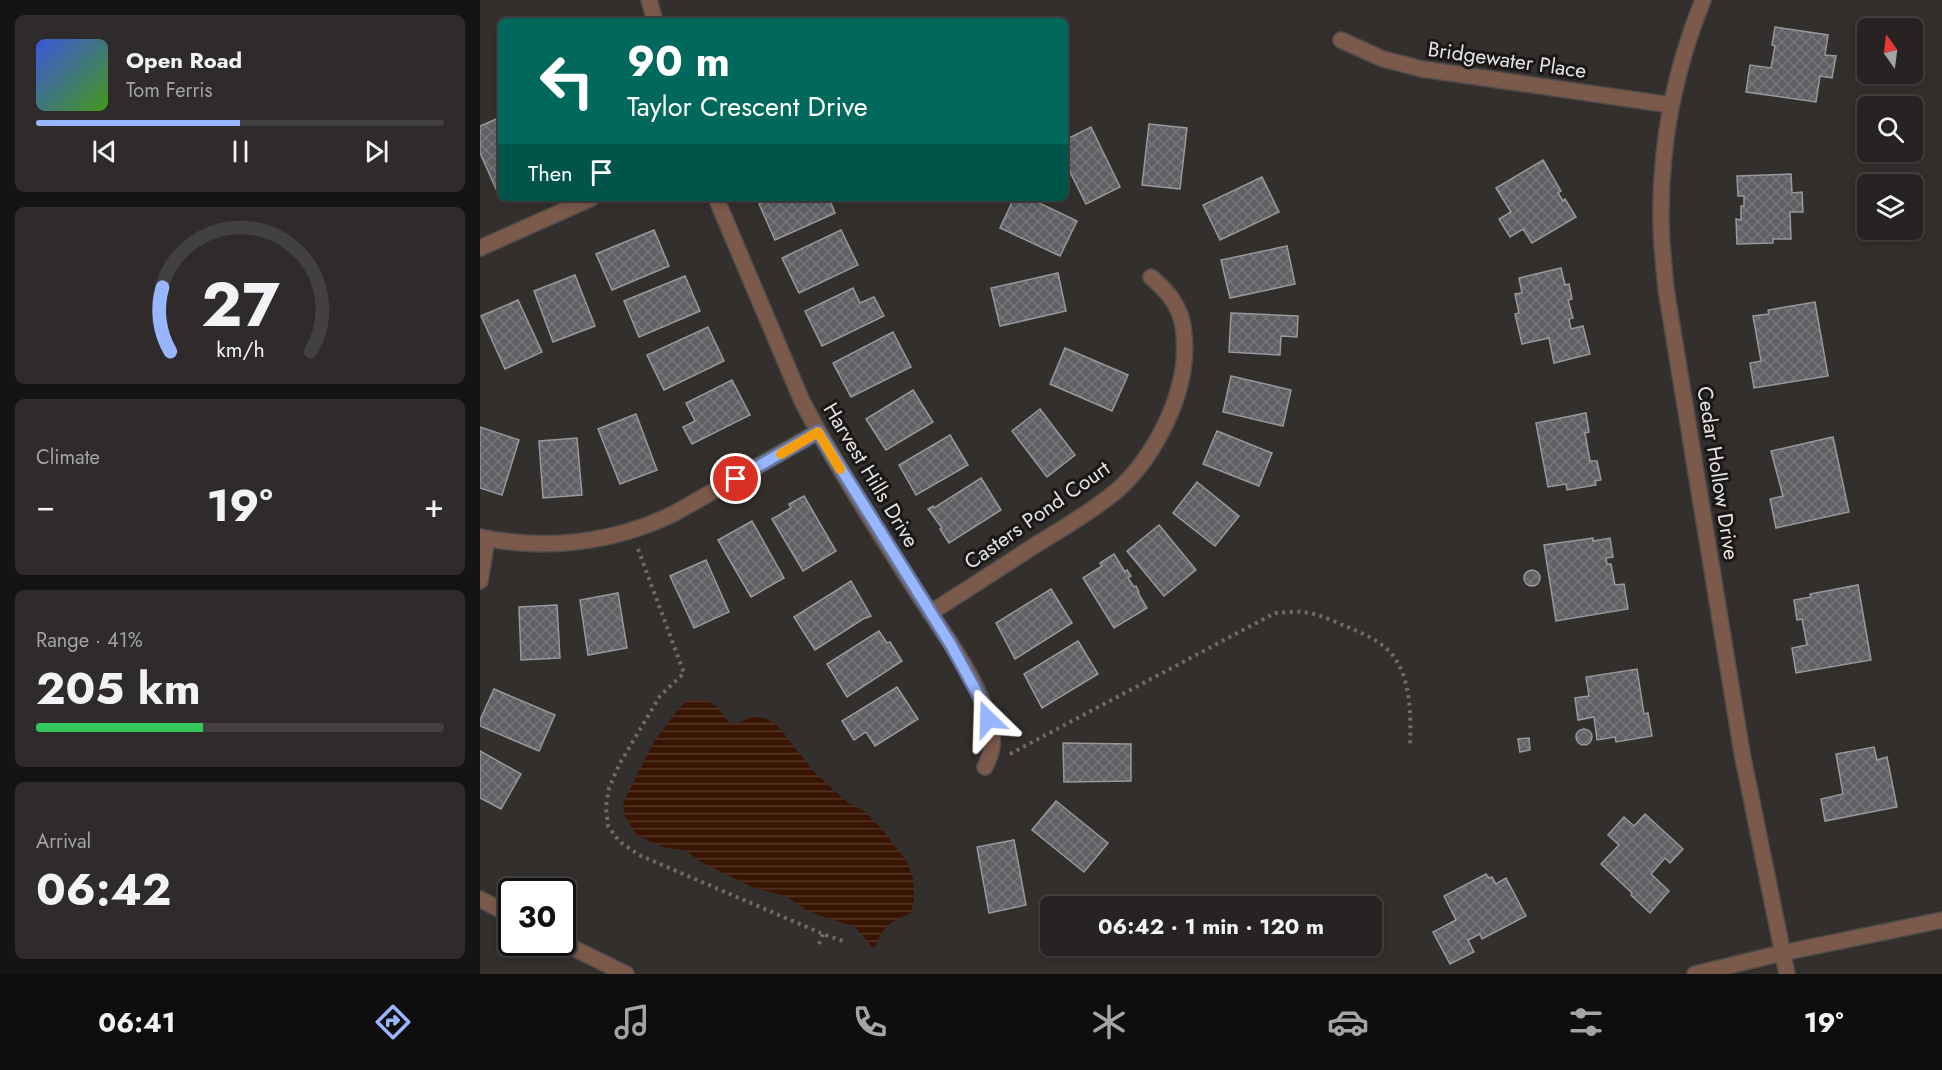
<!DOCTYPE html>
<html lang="en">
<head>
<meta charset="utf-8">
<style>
  :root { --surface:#262322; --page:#2e2b2a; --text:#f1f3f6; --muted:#a4a4a5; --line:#424040; --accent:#98b6fd }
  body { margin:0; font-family:Jost,sans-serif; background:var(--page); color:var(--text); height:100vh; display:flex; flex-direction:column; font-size:22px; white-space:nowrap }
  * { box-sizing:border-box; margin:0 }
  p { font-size:20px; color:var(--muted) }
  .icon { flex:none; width:33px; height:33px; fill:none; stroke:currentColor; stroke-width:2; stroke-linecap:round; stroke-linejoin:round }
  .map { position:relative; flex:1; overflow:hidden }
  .sheet { display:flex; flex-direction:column; gap:15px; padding:15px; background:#151313; width:480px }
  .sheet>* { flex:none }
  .top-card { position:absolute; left:18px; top:18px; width:570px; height:183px; border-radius:9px; box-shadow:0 3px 9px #0003,0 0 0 2px var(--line); background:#00695c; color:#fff; overflow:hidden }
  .needle { width:39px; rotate:346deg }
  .tools { position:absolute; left:1377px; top:18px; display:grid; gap:12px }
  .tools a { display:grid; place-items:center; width:66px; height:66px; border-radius:9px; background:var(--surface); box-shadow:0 3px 9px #0003,0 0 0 2px var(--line); font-size:30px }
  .speed { position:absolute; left:18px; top:878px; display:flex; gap:12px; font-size:30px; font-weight:700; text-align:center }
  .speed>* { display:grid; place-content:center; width:78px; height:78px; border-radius:50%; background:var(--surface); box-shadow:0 3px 9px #0003,0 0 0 2px var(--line); line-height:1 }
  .speed .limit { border:3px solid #111; border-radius:9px; background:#fff; color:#111 }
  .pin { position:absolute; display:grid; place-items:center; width:51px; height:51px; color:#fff; margin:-26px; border:3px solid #fff; border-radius:50%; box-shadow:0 2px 6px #0007 }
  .me { position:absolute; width:66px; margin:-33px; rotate:338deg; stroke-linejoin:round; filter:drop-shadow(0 0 4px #0008) }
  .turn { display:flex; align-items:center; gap:21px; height:126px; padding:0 30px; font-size:27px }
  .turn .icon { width:78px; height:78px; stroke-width:2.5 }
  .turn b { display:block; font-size:42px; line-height:51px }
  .then { display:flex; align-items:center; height:57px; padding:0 30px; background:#0003; gap:12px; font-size:22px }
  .big { font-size:45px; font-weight:700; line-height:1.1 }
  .sheet .tile { flex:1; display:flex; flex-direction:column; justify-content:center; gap:9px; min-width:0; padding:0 21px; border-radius:9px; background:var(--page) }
  .sheet .dial { align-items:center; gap:0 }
  .dial svg { height:156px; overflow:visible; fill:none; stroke:var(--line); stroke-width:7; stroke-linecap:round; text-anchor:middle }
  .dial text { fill:var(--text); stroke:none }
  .song { display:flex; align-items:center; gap:18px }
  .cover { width:72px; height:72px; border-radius:9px; background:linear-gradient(135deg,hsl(230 70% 55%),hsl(100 70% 35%)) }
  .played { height:6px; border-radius:3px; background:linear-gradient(90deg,var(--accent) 50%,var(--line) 50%) }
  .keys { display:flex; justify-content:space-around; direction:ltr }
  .heat { display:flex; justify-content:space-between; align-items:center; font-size:33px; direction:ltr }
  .charge { height:9px; border-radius:4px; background:linear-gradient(90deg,#34c759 41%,var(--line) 0) }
  .trip { position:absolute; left:560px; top:896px; width:342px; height:60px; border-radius:9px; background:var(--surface); box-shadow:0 3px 9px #0003,0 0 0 2px var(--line); font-weight:700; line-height:60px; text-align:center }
  .dock { display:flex; height:96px; justify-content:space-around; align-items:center; background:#0f0e0e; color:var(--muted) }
  .dock .icon { width:42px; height:42px }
  .dock .selected { color:var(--accent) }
  .dock b { font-size:27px; color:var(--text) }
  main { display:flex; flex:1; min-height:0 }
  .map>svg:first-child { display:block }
  .water { fill:url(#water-rules) }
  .building { fill:url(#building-cross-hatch); stroke:#97999d; stroke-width:1.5 }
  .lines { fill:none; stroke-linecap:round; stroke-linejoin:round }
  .minor-casing { stroke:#504c4a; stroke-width:18 }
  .path { stroke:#6f6b69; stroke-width:4; stroke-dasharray:3 4.5; stroke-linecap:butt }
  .minor { stroke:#7b594b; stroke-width:15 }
  .route-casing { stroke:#6376a4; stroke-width:15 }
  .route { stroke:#98b6fd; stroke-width:10 }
  .slow { stroke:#f59e0b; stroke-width:10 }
  .labels { text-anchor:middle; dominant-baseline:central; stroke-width:6; stroke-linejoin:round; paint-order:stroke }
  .street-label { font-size:21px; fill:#e6e3e2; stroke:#191817 }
</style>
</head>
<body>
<main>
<section class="sheet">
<div class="tile">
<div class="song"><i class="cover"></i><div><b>Open Road</b><p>Tom Ferris</p></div></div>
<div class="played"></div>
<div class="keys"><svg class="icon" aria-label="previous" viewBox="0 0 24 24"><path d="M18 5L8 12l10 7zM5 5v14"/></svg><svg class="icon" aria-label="pause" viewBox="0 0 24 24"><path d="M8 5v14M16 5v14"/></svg><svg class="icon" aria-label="next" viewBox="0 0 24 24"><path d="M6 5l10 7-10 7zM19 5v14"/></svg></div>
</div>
<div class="tile dial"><svg viewBox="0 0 100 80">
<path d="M14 69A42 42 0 1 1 86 69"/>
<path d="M14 69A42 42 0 0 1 10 36" stroke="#98b6fd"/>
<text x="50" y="56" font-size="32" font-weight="700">27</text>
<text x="50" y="72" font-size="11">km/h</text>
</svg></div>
<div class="tile"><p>Climate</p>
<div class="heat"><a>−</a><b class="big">19°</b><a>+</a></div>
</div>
<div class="tile"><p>Range · 41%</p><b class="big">205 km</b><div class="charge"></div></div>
<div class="tile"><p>Arrival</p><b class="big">06:42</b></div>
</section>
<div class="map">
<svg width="1462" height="974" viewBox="0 0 1462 974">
  <defs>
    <pattern id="water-rules" width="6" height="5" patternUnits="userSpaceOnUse" patternTransform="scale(1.5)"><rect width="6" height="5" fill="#3a1403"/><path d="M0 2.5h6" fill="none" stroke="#563627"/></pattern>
    <pattern id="building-cross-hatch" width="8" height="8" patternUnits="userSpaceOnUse" patternTransform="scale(1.5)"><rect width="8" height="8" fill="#5e6063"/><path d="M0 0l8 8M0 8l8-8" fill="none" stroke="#757779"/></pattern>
  </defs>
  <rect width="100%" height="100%" fill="#332f2d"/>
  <path class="water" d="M208,700H225L238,707L244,718L254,725L273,716L287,719L298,726L334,772L367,802L384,811L401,828L428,863L433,879L434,898L431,913C407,923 404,926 394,949L375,927L327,911L306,896L272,887L219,861L205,850L186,848L158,836L145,817L143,803L173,743L199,708Z"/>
  <g class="building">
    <polygon points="1295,27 1348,35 1345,55 1356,56 1352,78 1340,76 1336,102 1266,92 1270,65 1291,68 1295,46 1292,45"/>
    <polygon points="21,117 21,189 17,191 0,153 0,126"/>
    <polygon points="669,124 707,128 700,189 662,185"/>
    <polygon points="611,127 640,187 606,204 585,162 585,140"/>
    <polygon points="1063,160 1081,191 1078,193 1083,201 1085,199 1096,217 1052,243 1043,229 1030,237 1019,219 1031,212 1016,188"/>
    <polygon points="1311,174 1312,193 1322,192 1323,212 1310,212 1311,239 1293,239 1293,243 1257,244 1256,219 1261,220 1261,206 1264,206 1264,196 1258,196 1257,176"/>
    <polygon points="782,177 799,212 740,240 723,205"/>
    <polygon points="293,198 349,198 355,213 295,240 279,204"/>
    <polygon points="534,198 549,198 597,221 580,256 520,228"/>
    <polygon points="174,230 189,266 132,290 116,254"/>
    <polygon points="361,230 378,265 319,293 302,258"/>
    <polygon points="807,246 815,284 750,298 741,260"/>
    <polygon points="1081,268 1085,285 1089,284 1092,299 1088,300 1093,318 1089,319 1091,329 1103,326 1110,354 1074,363 1069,338 1042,344 1035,314 1039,313 1035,294 1042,293 1039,278"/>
    <polygon points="578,273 586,311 520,326 511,288"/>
    <polygon points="95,275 115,326 73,342 54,291"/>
    <polygon points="205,276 220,311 159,337 144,301"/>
    <polygon points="373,288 380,303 394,297 404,316 342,346 325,311"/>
    <polygon points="38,300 62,352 25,369 1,316"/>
    <polygon points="1335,302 1348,376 1274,388 1270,363 1281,361 1273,316 1289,314 1288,310"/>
    <polygon points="751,313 818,316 817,337 801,336 800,355 749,352"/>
    <polygon points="228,327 244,361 184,390 167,355"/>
    <polygon points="413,332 431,367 371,397 353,363"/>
    <polygon points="585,348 648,375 632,411 570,384"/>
    <polygon points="751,376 811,390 803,426 743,412"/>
    <polygon points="252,380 270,415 212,444 203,427 215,421 206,403"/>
    <polygon points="433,390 453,422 406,450 386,419"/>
    <polygon points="560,409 595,455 567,477 532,431"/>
    <polygon points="1106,413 1109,432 1105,433 1110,461 1117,461 1121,480 1115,481 1116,485 1087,490 1086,484 1068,487 1056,423"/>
    <polygon points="156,414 177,470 140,484 118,429"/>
    <polygon points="0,427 39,440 22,495 0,488"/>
    <polygon points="737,431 792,453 779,486 723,464"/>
    <polygon points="470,435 488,465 436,495 419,465"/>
    <polygon points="1353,437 1369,512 1296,528 1290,499 1303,496 1291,451"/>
    <polygon points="97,438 102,495 63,498 59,441"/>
    <polygon points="501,478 521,510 469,543 460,529 462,528 448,509 453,506 454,508"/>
    <polygon points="717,482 759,516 735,546 693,513"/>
    <polygon points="324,496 356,551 323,571 292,519 311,508 309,504"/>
    <polygon points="272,521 304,578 271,597 238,540"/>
    <polygon points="679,525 716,570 684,596 647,551"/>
    <polygon points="1113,538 1113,541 1130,538 1133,557 1126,558 1127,564 1131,564 1135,585 1144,584 1148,609 1076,621 1064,545"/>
    <polygon points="634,554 645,572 647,570 651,576 648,578 654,587 656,586 659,592 658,593 667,608 634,628 603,578 622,566 620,563"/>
    <polygon points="226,560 249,612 214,628 190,576"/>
    <circle cx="1052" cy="578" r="8"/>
    <polygon points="371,581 391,616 383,619 335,650 314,617"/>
    <polygon points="1378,585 1391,660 1316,673 1312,648 1327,645 1322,619 1317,620 1314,600 1331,597 1330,594"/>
    <polygon points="571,589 592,623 535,659 516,623"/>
    <polygon points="138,593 147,648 108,655 100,600"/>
    <polygon points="77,605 80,658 41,660 39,607"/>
    <polygon points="399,631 407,643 410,642 422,661 367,697 347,664"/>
    <polygon points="598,641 618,674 562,708 544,674"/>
    <polygon points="1157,669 1164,714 1168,713 1172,736 1136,742 1135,737 1117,740 1114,717 1098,720 1095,698 1109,696 1106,677"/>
    <polygon points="417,687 438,719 395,746 386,732 374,740 362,721"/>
    <polygon points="14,689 75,715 59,751 0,726 0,720"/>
    <circle cx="1104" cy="737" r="8"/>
    <polygon points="1049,738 1050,750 1040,752 1038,739"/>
    <polygon points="583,743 651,744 651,781 584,782"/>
    <polygon points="1394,747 1397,760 1407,757 1417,807 1345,821 1341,799 1363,794 1356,754"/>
    <polygon points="0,751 41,774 21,809 0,798"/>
    <polygon points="576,801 628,843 604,872 552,830"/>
    <polygon points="1165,814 1203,849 1190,863 1185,858 1171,874 1189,891 1170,913 1151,895 1152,893 1121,864 1139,845 1128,835 1144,817 1154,826"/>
    <polygon points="534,840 546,905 509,913 497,847"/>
    <polygon points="1006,874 1009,878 1012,877 1016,884 1026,878 1046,916 1002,939 1000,934 988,940 994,952 970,964 953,932 976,920 964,896"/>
  </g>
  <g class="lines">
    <g class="minor-casing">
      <g id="minor">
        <polyline points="169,0 175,21"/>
        <path d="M1223,0C1195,69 1180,145 1181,220C1181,243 1184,266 1186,289L1262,753L1307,974"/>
        <polyline points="861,40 903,59 942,69 1191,105"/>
        <path d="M236,198L322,401C357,468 398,531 438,594C465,636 505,687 512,736C514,746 510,757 505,767"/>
        <polyline points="0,248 112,198"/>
        <path d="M0,537C65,551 133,543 193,514L338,432"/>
        <polyline points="0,581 7,539"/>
        <path d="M450,613C485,591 520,568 554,546C581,529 610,513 634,493C670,463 699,408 704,362C707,323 701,302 671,277"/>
        <polyline points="0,899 32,916"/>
        <polyline points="81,942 146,974"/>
        <polyline points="1215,974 1302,953 1462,920"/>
      </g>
    </g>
    <g class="path">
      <polyline points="158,549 204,673 180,696 140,763 129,788 126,807 128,826 139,841 159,855 343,934 366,942"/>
      <path d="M530,754L795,613C803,613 813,611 822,612C838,613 855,622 870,628C884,634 898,640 909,651C932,675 931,717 930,747"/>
      <polyline points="339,944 343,934"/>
    </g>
    <use href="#minor" class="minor"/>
  </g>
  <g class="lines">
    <g class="route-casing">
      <polyline id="route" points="256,479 338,432 471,645 501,700 508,719"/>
    </g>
    <use href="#route" class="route"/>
    <polyline class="slow" points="301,454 338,432 360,469"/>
  </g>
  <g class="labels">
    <g class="street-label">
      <text transform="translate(1027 60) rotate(8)">Bridgewater Place</text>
      <text transform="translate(1238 473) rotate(81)">Cedar Hollow Drive</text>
      <text transform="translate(391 475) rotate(59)">Harvest Hills Drive</text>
      <text transform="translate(557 515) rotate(-35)">Casters Pond Court</text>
    </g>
  </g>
</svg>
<div class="tools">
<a><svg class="needle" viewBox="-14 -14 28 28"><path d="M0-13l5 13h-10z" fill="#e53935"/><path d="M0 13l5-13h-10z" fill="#a4a4a5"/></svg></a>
<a><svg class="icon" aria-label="search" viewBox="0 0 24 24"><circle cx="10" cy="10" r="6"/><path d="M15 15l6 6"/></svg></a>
<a><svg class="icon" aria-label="layers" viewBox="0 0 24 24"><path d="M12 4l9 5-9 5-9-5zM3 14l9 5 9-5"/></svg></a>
</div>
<div class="speed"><div class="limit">30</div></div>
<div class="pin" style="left:256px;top:479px;background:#d93025"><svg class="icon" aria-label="arrive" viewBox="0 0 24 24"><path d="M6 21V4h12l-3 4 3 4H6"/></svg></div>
<svg class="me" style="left:508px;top:719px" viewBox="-20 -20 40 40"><path d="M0-17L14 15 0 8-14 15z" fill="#98b6fd" stroke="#fff" stroke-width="4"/></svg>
<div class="trip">06:42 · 1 min · 120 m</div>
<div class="top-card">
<div class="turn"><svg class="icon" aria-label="left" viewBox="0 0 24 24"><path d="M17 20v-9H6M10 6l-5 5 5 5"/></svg><div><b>90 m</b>Taylor Crescent Drive</div></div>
<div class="then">Then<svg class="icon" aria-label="arrive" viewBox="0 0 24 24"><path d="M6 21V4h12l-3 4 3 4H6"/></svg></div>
</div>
</div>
</main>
<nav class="dock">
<b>06:41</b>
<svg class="icon selected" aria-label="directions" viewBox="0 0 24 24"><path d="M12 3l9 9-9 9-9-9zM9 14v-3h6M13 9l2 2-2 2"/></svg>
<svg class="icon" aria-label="music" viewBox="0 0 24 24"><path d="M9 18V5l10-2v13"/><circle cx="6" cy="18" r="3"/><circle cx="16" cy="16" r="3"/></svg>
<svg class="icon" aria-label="phone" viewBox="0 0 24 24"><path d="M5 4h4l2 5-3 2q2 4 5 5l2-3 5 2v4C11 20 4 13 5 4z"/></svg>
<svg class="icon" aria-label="climate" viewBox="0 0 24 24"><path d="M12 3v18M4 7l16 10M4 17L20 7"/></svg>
<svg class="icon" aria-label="car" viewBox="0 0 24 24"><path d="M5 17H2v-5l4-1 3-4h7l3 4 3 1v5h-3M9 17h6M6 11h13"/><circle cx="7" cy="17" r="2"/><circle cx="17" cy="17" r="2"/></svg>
<svg class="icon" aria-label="filters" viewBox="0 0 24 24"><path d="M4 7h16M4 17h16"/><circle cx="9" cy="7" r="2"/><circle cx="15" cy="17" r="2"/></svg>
<b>19°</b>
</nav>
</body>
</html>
